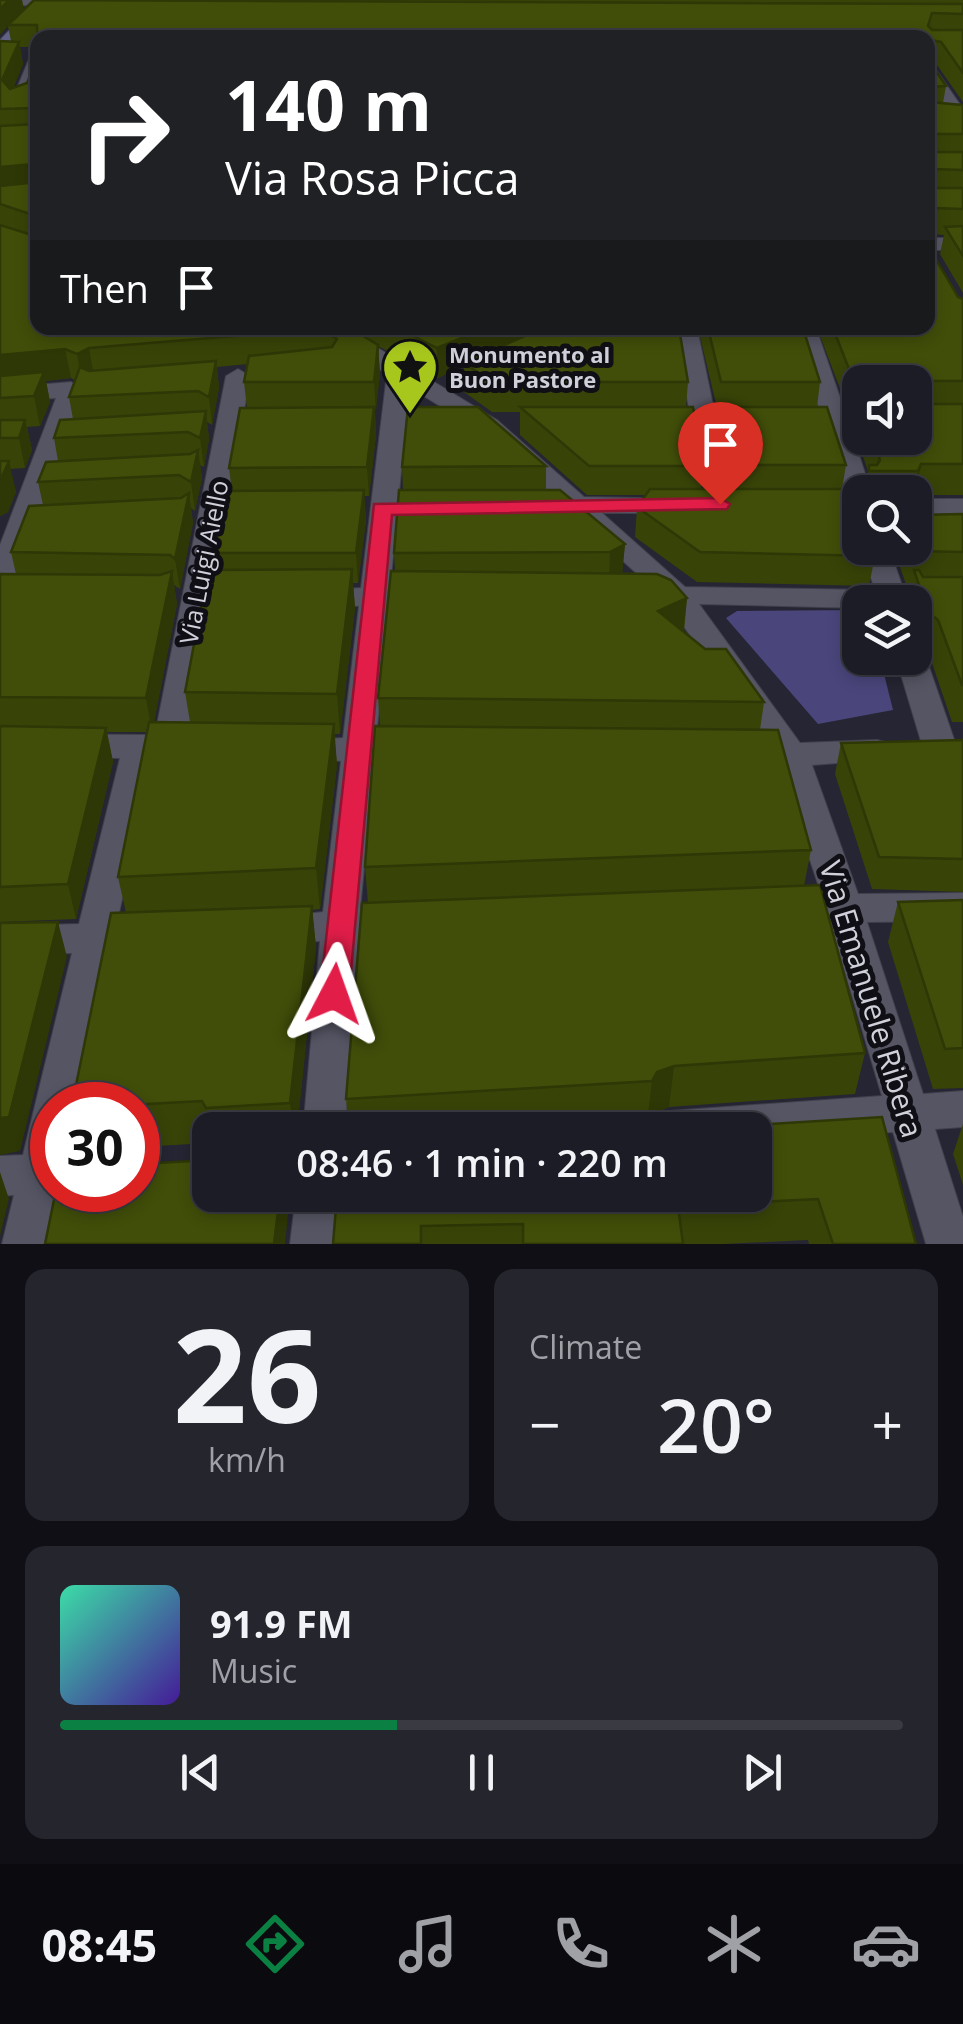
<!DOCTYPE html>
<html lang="en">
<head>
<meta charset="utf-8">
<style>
  :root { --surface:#1c1c26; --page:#25252e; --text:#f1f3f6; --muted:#a0a1a7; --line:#3a3a43; --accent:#0b8043 }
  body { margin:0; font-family:"Open Sans",sans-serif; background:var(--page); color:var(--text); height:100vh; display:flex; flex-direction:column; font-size:38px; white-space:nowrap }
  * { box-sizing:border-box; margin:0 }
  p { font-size:32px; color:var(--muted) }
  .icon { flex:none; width:55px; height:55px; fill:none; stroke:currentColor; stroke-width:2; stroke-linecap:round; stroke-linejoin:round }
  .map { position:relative; height:1244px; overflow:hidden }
  .panel { display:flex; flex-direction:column; gap:25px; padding:25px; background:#0f0f15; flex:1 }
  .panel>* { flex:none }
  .banner { position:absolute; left:30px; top:30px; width:905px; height:305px; border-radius:20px; box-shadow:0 5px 15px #0003,0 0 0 2px var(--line); background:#202124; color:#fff; overflow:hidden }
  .tools { position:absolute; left:842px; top:365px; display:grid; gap:20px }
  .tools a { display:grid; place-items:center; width:90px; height:90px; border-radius:20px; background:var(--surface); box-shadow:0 5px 15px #0003,0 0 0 2px var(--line); font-size:50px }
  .speed { position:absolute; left:30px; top:1082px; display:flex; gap:20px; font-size:50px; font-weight:700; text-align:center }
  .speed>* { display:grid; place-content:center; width:130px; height:130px; border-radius:50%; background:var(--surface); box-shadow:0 5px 15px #0003,0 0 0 2px var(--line); line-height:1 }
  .speed .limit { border:15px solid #d22; background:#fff; color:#111 }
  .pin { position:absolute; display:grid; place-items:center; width:85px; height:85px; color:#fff; margin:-102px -42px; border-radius:50% 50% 50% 0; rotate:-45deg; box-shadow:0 0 10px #0007 }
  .pin .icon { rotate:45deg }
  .me { position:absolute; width:110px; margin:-55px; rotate:4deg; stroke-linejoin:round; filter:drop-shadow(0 0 8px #0008) }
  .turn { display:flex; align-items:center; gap:35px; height:210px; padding:0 30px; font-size:45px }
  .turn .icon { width:130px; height:130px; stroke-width:2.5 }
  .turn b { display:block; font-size:70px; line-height:85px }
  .then { display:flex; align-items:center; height:95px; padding:0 30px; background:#0003; gap:20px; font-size:38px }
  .big { font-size:75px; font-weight:600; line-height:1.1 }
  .panel .card { flex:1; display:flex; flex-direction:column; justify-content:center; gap:15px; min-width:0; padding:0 35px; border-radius:20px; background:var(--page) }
  .panel .dial { align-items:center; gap:0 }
  .dial b { font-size:130px; line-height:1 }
  .song { display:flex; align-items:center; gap:30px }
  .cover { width:120px; height:120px; border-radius:15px; background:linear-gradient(135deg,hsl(160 70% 55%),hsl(260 70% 35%)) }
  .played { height:10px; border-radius:5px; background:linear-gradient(90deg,var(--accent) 40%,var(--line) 40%) }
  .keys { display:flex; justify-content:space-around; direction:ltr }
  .heat { display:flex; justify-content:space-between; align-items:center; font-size:55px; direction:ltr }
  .panel .tiles { flex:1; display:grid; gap:25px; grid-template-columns:1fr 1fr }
  .card:last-child { grid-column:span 2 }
  .trip { position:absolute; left:192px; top:1112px; width:580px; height:100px; border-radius:20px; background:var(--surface); box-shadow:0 5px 15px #0003,0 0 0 2px var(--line); font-weight:600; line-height:100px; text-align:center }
  .tabs { display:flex; height:160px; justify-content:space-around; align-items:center; background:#0b0b0f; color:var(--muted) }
  .tabs .icon { width:70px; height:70px }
  .tabs .current { color:var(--accent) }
  .tabs b { font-size:45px; color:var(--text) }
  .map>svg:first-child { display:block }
  .green { fill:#4a467c }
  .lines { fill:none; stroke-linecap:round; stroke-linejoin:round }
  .street-casing { stroke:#40404c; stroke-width:2 }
  .secondary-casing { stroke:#40404c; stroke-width:2 }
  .street { fill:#555564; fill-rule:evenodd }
  .secondary { fill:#616085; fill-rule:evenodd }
  .wall { fill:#384308; fill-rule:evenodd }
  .shaded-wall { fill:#2e3706 }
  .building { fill:#414e09; stroke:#2e3706; stroke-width:2.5 }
  .route { fill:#e11d48; stroke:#92132f; stroke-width:2.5 }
  .labels { text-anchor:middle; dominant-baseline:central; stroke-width:10; stroke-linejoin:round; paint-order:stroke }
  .far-poi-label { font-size:22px; font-weight:bold; fill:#d0d0da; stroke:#0f0f15; text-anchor:start }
  .street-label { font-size:25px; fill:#d0d0da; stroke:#0f0f15 }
  .near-street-label { font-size:30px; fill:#d0d0da; stroke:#0f0f15 }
</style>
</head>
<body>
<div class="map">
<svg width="963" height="1244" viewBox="0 0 963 1244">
  <rect width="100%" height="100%" fill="#252533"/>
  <polygon class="green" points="860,610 860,658 880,658 893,710 818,724 726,618 737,611"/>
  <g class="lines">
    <g class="street-casing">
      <g id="street">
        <polygon points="0,0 78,0 79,2 72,6 0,5"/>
        <polygon points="38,52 38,79 28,105 13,109 10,105 30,57"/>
        <polygon points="928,65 934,67 963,109 963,127 957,126 928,82"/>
        <rect x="928" y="238" width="35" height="12"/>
        <polygon points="296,328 332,328 353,333 497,420 584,497 690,499 694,505 680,513 602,513 685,587 875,590 861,548 889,548 904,591 963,592 963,610 915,609 915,602 860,602 860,608 699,604 800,743 877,740 889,743 894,751 889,759 812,765 858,894 963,893 963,921 867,922 923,1094 963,1091 963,1127 935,1129 963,1217 963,1244 926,1244 893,1132 755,1142 755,1130 648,1130 654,1117 669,1111 882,1096 830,922 814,918 808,908 814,898 822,896 779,767 761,764 756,756 768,746 668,604 656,601 651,595 655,590 570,513 556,511 552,505 556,500 479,430 409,387 390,588 440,591 445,597 440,603 389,606 376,739 424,743 429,751 424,759 374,762 360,910 402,909 415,913 421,923 415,933 358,940 345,1130 303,1130 320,941 273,944 260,939 254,929 260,919 323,912 341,761 286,757 281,749 286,741 343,738 359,606 306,603 301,597 306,591 361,588 387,374 337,343 299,333"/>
        <polygon points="675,328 697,328 715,415 821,415 794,328 816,328 846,415 860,415 860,431 851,430 871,492 860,492 860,514 811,514 797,506 811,498 846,498 825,430 718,430 734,505 720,513 710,511 693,430 658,430 645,422 658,414 690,415"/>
        <polygon points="238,369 250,376 243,416 277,416 290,424 277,432 240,432 213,587 255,590 260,596 255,602 210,605 187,737 199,747 194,755 153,758 117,922 147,921 160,926 166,936 160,946 111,952 77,1105 52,1105 52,1190 59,1190 48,1244 2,1244 14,1195 0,1196 0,1156 23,1155 72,953 0,956 0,926 79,924 120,758 0,756 0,734 155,735 226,376"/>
        <polygon points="71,382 83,389 15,583 10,589 0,592 0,545 56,398 0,402 0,388"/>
        <rect x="915" y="499" width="48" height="16"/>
        <polygon points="915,649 926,658 957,748 952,756 940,759 928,756 923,748 896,658 915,658"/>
        <polygon points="296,1195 340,1195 336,1244 290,1244"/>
      </g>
    </g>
    <g class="secondary-casing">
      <polygon id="secondary" points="38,0 53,0 0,54 0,40"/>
    </g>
    <use href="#street" class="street"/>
    <use href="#secondary" class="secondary"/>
  </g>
  <g class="wall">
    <path d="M34,0H963V102L937,65L931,63L946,86L943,103L963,105V293L940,254L944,235L930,234V249L958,297L963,299V495H915V492H864L868,471L856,435L860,414L849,412L817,328H928V38L38,328H679L688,382L686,407L704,466L701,489H734L723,435L725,412H718L698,328H803L820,382L817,407L846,465L842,489L875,556L869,586L697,582L635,537L637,507L645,495H587L520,435V412H492L464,392V366L438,378L378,346L380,374L375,412L376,435L369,496H364L366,520L358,583H353L355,608L340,734H334L337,765L320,909L312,910L316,947L297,1130H210V1143L138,1147V1105L126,913L118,877L147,732H107L113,762L76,919L0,922V574H16L11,552L43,505L38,482L58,461L54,438L73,419L69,397L75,380L71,378L46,381L50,402L40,426L27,427L32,450L25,468L10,469L16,492L8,512L0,516V41H11L8,26ZM20,47H37L38,58L27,83L13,88L23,64ZM248,364L244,382L247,408L229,468L232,491L214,553L216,570L185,692L190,722H154L177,604L174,585L180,589L193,523L191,508L195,511L202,478L200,465L204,467L209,439L207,422L212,425L219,388L217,367ZM860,382H915V438H860Z"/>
    <polygon points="546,466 546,490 625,544 622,574 687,598 684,632 764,702 760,730 811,850 804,886 865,1053 855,1094 669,1107 653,1114 647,1123 520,1130 349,1130 346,1099 368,903 365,867 380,726 378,698 395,571 394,553 403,490 402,467"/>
    <polygon points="963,514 963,722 952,722 930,657 920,648 915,633 915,602 907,602 910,587 907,587 894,550 894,548 915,548"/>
    <polygon points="963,740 963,892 872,889 835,774 841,743"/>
    <polygon points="963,900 963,1088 933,1089 888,942 898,902"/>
    <polygon points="963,1124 963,1185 953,1154"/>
    <polygon points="755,1130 916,1244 809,1244 808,1240 723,1244 333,1244"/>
  </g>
  <g class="shaded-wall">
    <polygon points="9,0 22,0 24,9 0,35 0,9"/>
    <polygon points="19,42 23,64 7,104 2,80"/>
    <polygon points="33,164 38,189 0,193 0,167"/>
    <polygon points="486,328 551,328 464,363 464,366 438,378 437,348"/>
    <polygon points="378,345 380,374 376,412 374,382"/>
    <polygon points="89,348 94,377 82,384 77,354"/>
    <polygon points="65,349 71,378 46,381 50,402 40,426 34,396 0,385 0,355"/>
    <polygon points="216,361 219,388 212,425 209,397"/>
    <polygon points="374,407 376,435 369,496 367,467"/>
    <polygon points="206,411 209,439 204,467 200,438"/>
    <polygon points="25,420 32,450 25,468 19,438"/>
    <polygon points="198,450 202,478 195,511 191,482"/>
    <polygon points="9,461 16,492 8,512 0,516 0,481"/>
    <polygon points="921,464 915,495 915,492 913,492 918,471"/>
    <polygon points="364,490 366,520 358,583 356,553"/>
    <polygon points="189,493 193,523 180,589 175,559"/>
    <polygon points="625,544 622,574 609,582 610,552"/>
    <polygon points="352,569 355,608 340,734 337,694"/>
    <polygon points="172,571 177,604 152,732 146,698"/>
    <polygon points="687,598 683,635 658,611"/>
    <polygon points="334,724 337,765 320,909 316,868"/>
    <polygon points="106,728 113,762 76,919 68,884"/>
    <polygon points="312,906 316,947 297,1130 294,1130 290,1103"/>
    <polygon points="58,922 67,957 20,1151 0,1155 0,1118"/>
    <polygon points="674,1066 669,1107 653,1114 647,1123 652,1081 657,1072"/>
    <polygon points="0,1172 9,1199 0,1236"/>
    <polygon points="280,1195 290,1195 285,1244 274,1244"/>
  </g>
  <g class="building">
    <polygon points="0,0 9,0 0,9"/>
    <polygon points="34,0 963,4 963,14 932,13 928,26 932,30 963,30 963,73 941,42 930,40 928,59 946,86 930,87 930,102 963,105 963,134 933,134 929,148 933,152 963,152 963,170 933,169 929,184 933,188 963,188 963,209 933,208 929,211 930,249 958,297 963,299 963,381 921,381 917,401 921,404 963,404 963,464 921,464 918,471 869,471 869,465 877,465 880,460 873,438 915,438 915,382 854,382 833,328 928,328 928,38 38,38 38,58 37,25 8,25"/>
    <polygon points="0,41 19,42 2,80 10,89 27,83 38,58 38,328 350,328 378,345 374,382 244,382 249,356 332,347 337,339 321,329 89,348 77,354 65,349 0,355 0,225 32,235 37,231 36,216 0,204 0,186 36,182 37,167 33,164 0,167 0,126 36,124 37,112 34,108 0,109"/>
    <polygon points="963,226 963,256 945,227"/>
    <polygon points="398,328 486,328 437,348"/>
    <polygon points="543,328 679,328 688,382 492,382 464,363"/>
    <polygon points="708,328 803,328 820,382 721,382"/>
    <polygon points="216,361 209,397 198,391 69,397 80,367 89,371"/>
    <polygon points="44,372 34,396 0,398 0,376"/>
    <polygon points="374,407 367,467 229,468 240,408"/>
    <polygon points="408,407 478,407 546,466 402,467"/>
    <polygon points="520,407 693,407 704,466 589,466"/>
    <polygon points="726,407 827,407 846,465 739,465"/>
    <polygon points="206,411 200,438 188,432 54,438 60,420"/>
    <polygon points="0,420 25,420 19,438 0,438"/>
    <polygon points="198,450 191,482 179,475 38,482 46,462 190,454"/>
    <polygon points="0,461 9,461 0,481"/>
    <polygon points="650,489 846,489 857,521 860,521 860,548 872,548 875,556 700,552 637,507"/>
    <polygon points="364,490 356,553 214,553 225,491"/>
    <polygon points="399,490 560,490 625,544 610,552 394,553"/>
    <polygon points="189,493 175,559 170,555 11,552 29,506 181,498"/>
    <polygon points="963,514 963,552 914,551 913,548 915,548 915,515"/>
    <polygon points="352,569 337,694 185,692 208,570"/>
    <polygon points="914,570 919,570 923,577 963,577 963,685 962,685 938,620 928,612"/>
    <polygon points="172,571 146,698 0,697 0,574 160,575"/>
    <polygon points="391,571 657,574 671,580 687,598 658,611 705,649 726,649 764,702 378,698"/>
    <polygon points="149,722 334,724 316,868 118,877"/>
    <polygon points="0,726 106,728 68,884 0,887"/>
    <polygon points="375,726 778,730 811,850 365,867"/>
    <polygon points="963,740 963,859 879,857 841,743"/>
    <polygon points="820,885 865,1053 674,1066 657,1072 652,1081 346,1099 362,903"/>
    <polygon points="963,900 963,1048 945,1049 898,902"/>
    <polygon points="312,906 290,1103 206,1108 202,1101 128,1105 72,1105 111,913"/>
    <polygon points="58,922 9,1117 0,1118 0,923"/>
    <polygon points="882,1117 916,1244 833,1244 818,1199 678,1206 683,1244 523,1244 523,1224 421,1226 421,1244 333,1244 337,1195 755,1195 755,1130 671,1130"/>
    <polygon points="210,1160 210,1195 280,1195 274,1244 45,1244 56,1190 138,1190 138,1164"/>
  </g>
  <polygon class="route" points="720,498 730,504 727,509 392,515 349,994 345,1002 334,1005 324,1002 320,994 374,504"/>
  <defs>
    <g id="sight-pin" transform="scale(2.875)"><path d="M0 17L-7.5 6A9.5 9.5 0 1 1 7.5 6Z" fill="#a8c71d" stroke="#0f0f15"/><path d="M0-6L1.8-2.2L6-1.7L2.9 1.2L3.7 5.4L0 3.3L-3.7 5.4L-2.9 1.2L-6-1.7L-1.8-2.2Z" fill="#111"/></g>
  </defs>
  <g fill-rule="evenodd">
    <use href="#sight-pin" x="410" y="367"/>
  </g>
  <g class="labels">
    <g class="far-poi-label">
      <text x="449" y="354">Monumento al<tspan x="449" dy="25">Buon Pastore</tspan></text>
    </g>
    <g class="street-label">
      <text transform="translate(203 562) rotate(-79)">Via Luigi Aiello</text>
    </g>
    <g class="near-street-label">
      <text transform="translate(872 999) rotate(73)">Via Emanuele Ribera</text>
    </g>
  </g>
</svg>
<div class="tools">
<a><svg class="icon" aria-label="sound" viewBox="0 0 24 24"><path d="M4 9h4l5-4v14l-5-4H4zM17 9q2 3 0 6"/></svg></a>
<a><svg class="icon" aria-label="search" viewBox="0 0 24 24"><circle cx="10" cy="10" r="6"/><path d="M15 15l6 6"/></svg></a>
<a><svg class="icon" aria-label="layers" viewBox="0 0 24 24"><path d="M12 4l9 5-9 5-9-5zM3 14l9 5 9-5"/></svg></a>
</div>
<div class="speed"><div class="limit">30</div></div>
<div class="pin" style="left:720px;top:504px;background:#d93025"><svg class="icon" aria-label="arrive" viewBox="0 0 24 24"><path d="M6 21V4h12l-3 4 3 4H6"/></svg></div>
<svg class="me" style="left:334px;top:994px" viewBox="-20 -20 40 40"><path d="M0-17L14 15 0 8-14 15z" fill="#e11d48" stroke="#fff" stroke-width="4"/></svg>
<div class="trip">08:46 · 1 min · 220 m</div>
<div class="banner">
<div class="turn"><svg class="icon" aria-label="right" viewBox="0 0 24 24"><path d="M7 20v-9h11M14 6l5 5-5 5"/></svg><div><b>140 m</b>Via Rosa Picca</div></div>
<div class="then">Then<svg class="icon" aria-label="arrive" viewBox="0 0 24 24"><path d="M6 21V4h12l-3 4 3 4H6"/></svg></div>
</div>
</div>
<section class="panel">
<div class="tiles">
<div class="card dial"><b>26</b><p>km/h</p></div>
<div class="card"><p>Climate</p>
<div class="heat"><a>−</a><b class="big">20°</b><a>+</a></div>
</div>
<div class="card">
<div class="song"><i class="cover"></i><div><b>91.9 FM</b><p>Music</p></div></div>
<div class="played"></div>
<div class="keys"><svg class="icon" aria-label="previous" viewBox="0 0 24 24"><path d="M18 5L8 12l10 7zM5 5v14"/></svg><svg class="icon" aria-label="pause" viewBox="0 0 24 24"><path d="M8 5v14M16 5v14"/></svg><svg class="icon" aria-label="next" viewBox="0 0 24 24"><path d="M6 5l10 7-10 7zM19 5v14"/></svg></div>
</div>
</div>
</section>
<nav class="tabs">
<b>08:45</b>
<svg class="icon current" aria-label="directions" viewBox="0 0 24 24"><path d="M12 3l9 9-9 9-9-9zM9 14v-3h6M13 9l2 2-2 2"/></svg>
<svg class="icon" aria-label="music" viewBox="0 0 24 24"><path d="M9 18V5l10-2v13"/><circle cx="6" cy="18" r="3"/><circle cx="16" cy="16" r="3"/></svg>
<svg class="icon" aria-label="phone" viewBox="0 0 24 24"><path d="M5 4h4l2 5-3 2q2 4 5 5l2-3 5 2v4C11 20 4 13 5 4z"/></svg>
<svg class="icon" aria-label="climate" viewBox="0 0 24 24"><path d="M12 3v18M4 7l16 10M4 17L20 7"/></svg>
<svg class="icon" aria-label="car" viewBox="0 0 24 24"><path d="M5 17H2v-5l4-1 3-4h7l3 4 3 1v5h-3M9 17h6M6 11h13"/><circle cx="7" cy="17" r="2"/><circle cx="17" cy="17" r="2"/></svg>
</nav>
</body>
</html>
